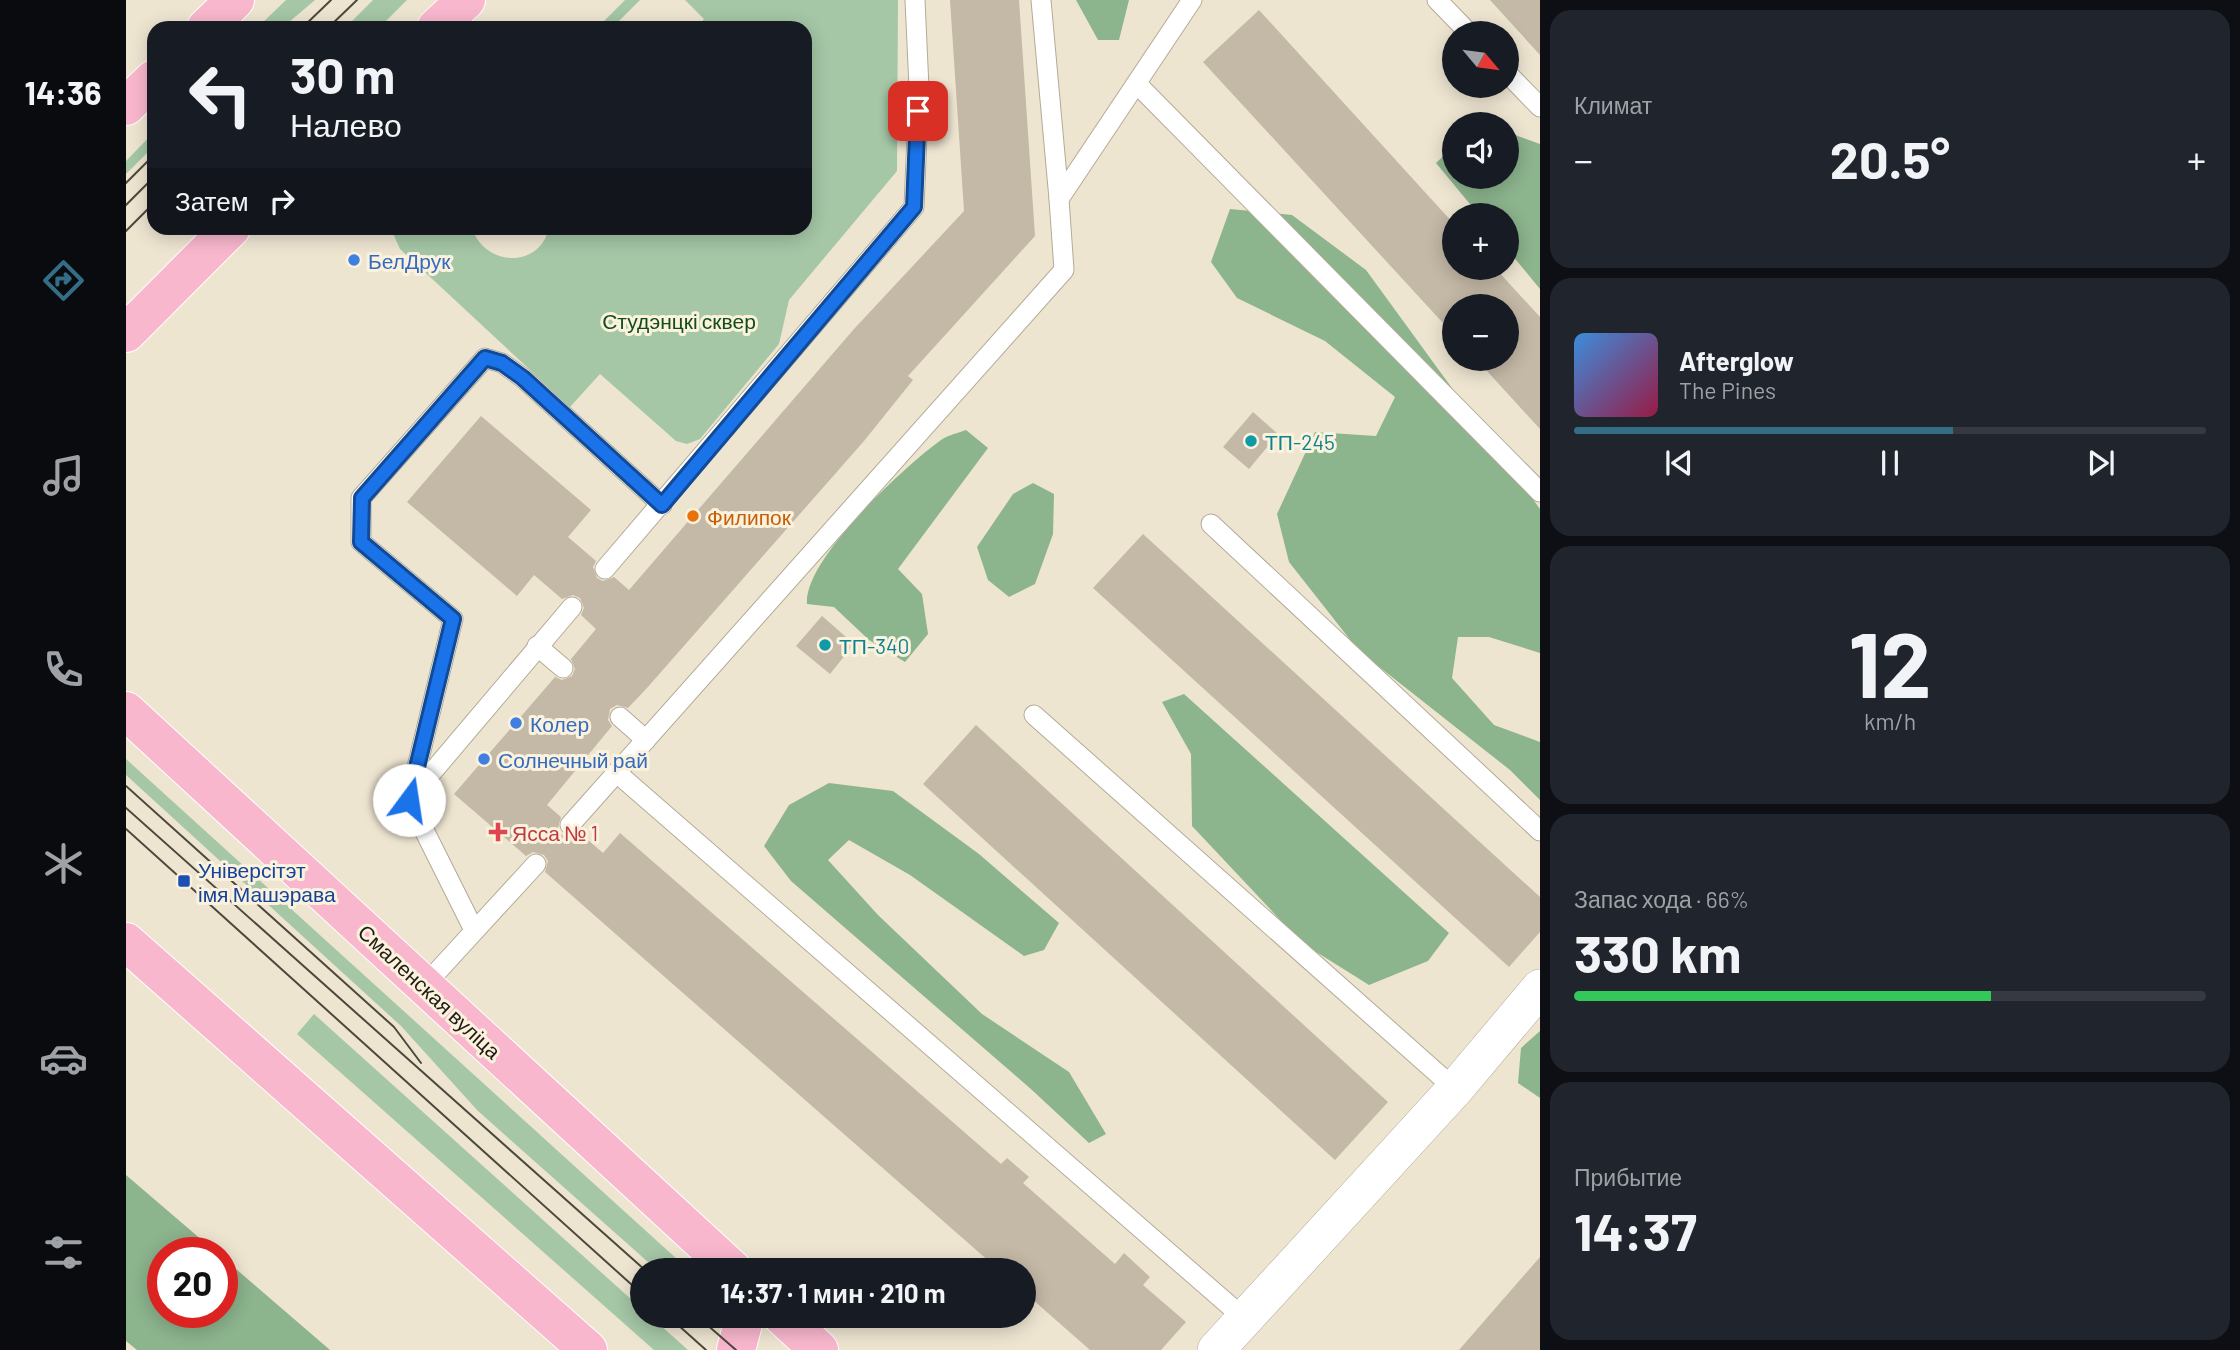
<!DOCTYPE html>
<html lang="ru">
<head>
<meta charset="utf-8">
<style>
  :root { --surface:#171b24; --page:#20242c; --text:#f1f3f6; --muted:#9ea1a6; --line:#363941; --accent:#336e86 }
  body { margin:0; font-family:Barlow,sans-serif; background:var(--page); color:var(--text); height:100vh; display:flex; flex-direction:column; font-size:26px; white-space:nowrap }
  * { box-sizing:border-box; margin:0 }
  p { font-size:23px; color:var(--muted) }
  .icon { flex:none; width:38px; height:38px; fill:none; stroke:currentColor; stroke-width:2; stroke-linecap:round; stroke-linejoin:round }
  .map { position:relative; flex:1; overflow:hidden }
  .details { display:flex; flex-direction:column; gap:10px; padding:10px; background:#0d0f14; width:700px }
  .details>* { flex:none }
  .hud { position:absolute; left:21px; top:21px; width:665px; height:214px; border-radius:21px; box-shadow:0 4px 18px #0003; background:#171b24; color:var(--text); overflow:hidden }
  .needle { width:46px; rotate:119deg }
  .tools { position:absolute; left:1316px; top:21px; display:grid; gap:14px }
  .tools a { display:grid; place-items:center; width:77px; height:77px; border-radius:50%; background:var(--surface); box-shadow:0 4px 18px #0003; font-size:35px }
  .speed { position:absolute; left:21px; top:1237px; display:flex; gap:14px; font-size:35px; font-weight:700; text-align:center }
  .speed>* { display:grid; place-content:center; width:91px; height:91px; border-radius:50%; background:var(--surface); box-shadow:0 4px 18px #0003; line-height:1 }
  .speed .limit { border:10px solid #d22; background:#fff; color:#111 }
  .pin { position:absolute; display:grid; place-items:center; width:60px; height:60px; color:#fff; margin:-30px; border-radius:14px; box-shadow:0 4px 10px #0006 }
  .me { position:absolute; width:77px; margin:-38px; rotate:14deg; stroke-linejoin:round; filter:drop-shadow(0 0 5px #0008) }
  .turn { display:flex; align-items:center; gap:24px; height:147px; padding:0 28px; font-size:32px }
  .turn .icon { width:91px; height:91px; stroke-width:2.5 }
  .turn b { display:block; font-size:49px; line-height:60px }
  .then { display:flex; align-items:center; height:66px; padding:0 28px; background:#0003; gap:14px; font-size:26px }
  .big { font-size:52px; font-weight:700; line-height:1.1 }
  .details .widget { flex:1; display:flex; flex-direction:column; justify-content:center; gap:10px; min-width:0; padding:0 24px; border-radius:21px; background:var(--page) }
  .details .dial { align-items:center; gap:0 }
  .dial b { font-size:91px; line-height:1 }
  .song { display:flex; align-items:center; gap:21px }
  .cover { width:84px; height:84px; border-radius:10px; background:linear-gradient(135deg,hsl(210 70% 55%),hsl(340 70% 35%)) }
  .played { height:7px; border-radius:4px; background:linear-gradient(90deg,var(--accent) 60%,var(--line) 60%) }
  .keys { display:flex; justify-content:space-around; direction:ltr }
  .heat { display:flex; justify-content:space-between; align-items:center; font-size:38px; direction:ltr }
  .charge { height:10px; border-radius:5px; background:linear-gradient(90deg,#34c759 66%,var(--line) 0) }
  .trip { position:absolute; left:504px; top:1258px; width:406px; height:70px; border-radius:35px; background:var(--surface); box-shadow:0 4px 18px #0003; font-weight:700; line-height:70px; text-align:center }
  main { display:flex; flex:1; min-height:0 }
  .dock { display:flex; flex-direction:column; width:126px; justify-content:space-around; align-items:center; background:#090b0e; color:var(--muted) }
  .dock .icon { width:49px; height:49px }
  .dock .selected { color:var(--accent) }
  .dock b { font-size:32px; color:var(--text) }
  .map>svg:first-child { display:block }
  .green { fill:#a5c7a6 }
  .forest { fill:#8cb48d }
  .building { fill:#c4b8a6 }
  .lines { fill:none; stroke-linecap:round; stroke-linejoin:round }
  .service-casing { stroke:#b3ab97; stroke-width:21 }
  .minor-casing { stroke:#b3ab97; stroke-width:38 }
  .primary-casing { stroke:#fff; stroke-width:40 }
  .service { stroke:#fff; stroke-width:19 }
  .minor { stroke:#fff; stroke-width:37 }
  .primary { stroke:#f9b7cd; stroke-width:38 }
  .tram { stroke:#4d483e; stroke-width:2 }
  .route-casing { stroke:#114b97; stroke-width:18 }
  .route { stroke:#1a73e8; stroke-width:12 }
  .shop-dot { fill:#3f7fe0; stroke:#fbf2de; stroke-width:2.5 }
  .culture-dot { fill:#0f9aa8; stroke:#fbf2de; stroke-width:2.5 }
  .food-dot { fill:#e8710a; stroke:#fbf2de; stroke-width:2.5 }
  .health-dot { fill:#e0444e; stroke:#fbf2de; stroke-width:2.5 }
  .transit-dot { fill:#1a4fb4; stroke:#fbf2de; stroke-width:2.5 }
  .labels { text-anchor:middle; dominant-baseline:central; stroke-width:6; stroke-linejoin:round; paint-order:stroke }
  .shop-label { font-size:21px; fill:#366cbe; stroke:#fbf2de; text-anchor:start }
  .park-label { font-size:21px; fill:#124e1a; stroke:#fbf2de }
  .culture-label { font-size:21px; fill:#0d838f; stroke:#fbf2de; text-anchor:start }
  .food-label { font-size:21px; fill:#c56008; stroke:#fbf2de; text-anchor:start }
  .health-label { font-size:21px; fill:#be3a42; stroke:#fbf2de; text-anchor:start }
  .transit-label { font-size:21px; fill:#164399; stroke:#fbf2de; text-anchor:start }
  .street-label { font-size:21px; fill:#201c15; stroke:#fbf2de }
</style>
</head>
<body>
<main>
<nav class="dock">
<b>14:36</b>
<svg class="icon selected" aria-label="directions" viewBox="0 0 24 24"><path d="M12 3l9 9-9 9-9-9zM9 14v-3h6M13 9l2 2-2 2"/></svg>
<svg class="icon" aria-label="music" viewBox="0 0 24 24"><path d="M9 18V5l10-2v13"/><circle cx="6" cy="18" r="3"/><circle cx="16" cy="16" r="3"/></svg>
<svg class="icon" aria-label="phone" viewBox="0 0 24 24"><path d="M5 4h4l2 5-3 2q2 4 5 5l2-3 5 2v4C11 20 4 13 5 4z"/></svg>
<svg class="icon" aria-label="climate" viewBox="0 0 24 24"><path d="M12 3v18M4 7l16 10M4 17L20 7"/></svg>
<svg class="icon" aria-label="car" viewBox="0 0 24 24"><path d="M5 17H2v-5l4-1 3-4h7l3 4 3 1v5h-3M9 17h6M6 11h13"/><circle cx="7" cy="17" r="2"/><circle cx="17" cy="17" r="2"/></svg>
<svg class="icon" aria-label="filters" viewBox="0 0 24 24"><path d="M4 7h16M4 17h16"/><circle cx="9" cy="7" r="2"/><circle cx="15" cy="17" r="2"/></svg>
</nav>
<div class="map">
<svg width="1414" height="1350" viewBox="0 0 1414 1350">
  <rect width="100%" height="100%" fill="#eee5d1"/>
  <g class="green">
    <polygon points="160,0 189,0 156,28 131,28"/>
    <polygon points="247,0 281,0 253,28 219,28"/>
    <polygon points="499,0 514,0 486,28 471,28"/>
    <path d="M559,0H772L771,171L663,300L653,344L574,439L561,444L550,441L474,374L444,407L274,249L265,229L346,228C358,266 413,270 423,228H679V28H570L578,19Z"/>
    <polygon points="28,132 28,146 0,174 0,161"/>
    <polygon points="0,759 563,1270 531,1270 352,1111 275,1026 0,775"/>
    <polygon points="188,1014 516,1309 516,1316 524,1316 562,1350 528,1350 171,1034"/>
  </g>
  <g class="forest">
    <polygon points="950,0 1003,0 993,40 972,40"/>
    <polygon points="1381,132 1414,144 1414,289 1381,249 1381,215 1353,215 1310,163 1328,146 1328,177 1381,177"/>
    <polygon points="1104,209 1166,215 1240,270 1414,509 1414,653 1363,637 1332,637 1326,678 1368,725 1414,742 1414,800 1384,770 1233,651 1163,562 1151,514 1189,432 1250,436 1269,397 1199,341 1111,298 1085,262"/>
    <path d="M840,430L862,448L772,569L796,594L802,634L779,662L743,640L708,607L681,604C677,560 779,466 815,440C822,435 832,433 840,430Z"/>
    <polygon points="907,483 928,494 927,534 909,584 883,597 862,580 851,547 887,494"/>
    <polygon points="1058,694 1323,933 1302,961 1243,985 1176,943 1066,826 1065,754 1036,702"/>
    <polygon points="703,783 767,791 853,854 933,923 918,950 898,956 784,875 723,840 702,860 752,915 856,1014 943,1072 980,1134 963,1143 906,1090 665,881 638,846 663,805"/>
    <polygon points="1414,1031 1414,1098 1392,1083 1395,1048"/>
    <polygon points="0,1175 91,1253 37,1253 37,1312 96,1312 96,1257 204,1350 11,1350 0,1341"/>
  </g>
  <g class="building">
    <polygon points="824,0 893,0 909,236 782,376 787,380 738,441 521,688 502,708 491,705 484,709 482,720 486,726 421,805 435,817 432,828 436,835 447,837 454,833 477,853 494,833 875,1164 881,1158 903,1177 897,1183 989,1264 998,1253 1024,1277 1017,1285 1060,1322 1035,1350 964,1350 898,1292 898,1270 873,1270 419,872 422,861 418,855 407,852 400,856 328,794 429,677 436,680 446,676 449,669 445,659 470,629 455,615 458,608 454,598 447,595 436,599 408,575 391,596 281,502 355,416 465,510 442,537 470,561 467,567 471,578 477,581 488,577 503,590 728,329 838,211"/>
    <polygon points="1364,0 1414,0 1414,55"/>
    <polygon points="1133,10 1328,224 1328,268 1369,268 1414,317 1414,429 1350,359 1381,359 1381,306 1328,306 1328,335 1077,62"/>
    <polygon points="1127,412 1152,434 1123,469 1097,447"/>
    <polygon points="1017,534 1414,897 1414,932 1383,967 967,588"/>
    <polygon points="696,616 728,644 704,674 670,646"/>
    <polygon points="850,725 1262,1102 1209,1160 797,784"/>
    <polygon points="1414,1257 1414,1350 1333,1350"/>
  </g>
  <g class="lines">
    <g class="service-casing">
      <g id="service">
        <polyline points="915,0 933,199"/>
        <polyline points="1311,0 1343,33"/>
        <polyline points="1381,73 1414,107"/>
        <polyline points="1012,85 1414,492"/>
        <polyline points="1085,524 1414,831"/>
        <polyline points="479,569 788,207 793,88 789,0"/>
        <polyline points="411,646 437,668"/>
        <polyline points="908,715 1329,1089"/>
        <polyline points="494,717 520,740"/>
        <polyline points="491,773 1119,1319"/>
        <polyline points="286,796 446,607"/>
        <polyline points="444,825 938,270 933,199 1066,0"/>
        <polyline points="348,930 283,800 327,619 235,542 235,498 359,358 376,363 397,378 536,505"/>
        <polyline points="298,986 410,864"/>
      </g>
    </g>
    <g class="minor-casing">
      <polyline id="minor" points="1090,1350 1329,1089 1414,988"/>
    </g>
    <g class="primary-casing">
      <g id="primary">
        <polyline points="80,28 109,0"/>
        <polyline points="310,28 340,0"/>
        <polyline points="0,106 28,79"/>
        <polyline points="0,333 105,228"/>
        <polyline points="0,711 607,1270"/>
        <polyline points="0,942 462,1350"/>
        <polyline points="656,1316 693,1350"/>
        <polyline points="610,1350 619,1316"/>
      </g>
    </g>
    <use href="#service" class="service"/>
    <use href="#minor" class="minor"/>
    <use href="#primary" class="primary"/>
    <g class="tram">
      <polyline points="176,28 205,0"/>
      <polyline points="202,28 231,0"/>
      <polyline points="0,183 28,155"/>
      <polyline points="0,205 28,177"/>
      <polyline points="0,231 28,203"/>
      <polyline points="0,786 268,1027 295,1063"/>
      <polyline points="0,808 519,1270"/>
      <polyline points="0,829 516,1294"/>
      <polyline points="542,1316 580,1350"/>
      <polyline points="571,1316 610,1350"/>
    </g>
  </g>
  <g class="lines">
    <g class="route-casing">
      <polyline id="route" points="283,800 327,619 235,542 236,498 359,358 376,363 397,378 536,505 788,207 792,111"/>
    </g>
    <use href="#route" class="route"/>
  </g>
  <g class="shop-dot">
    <circle cx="228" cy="260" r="7"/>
    <circle cx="390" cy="723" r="7"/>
    <circle cx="358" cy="759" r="7"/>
  </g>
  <g class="culture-dot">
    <circle cx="1125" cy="441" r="7"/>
    <circle cx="699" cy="645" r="7"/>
  </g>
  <circle class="food-dot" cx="567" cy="516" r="7"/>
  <path class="health-dot" d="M368.5 821.5h7v7h7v7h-7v7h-7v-7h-7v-7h7z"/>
  <rect class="transit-dot" x="51" y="874" width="14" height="14" rx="3.5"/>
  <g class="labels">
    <g class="shop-label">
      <text x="242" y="260">БелДрук</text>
      <text x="404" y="723">Колер</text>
      <text x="372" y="759">Солнечный рай</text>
    </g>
    <g class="park-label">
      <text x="553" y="320">Студэнцкі сквер</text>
    </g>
    <g class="culture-label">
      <text x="1139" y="441">ТП-245</text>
      <text x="713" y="645">ТП-340</text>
    </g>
    <g class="food-label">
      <text x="581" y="516">Филипок</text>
    </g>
    <g class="health-label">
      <text x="386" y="832">Ясса № 1</text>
    </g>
    <g class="transit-label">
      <text x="72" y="869">Універсітэт<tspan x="72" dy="24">імя Машэрава</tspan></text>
    </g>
    <g class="street-label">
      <text transform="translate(304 991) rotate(43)">Смаленская вуліца</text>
    </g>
  </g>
</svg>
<div class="tools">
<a><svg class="needle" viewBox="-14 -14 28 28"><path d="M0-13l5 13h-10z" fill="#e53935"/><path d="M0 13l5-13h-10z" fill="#9ea1a6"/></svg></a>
<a><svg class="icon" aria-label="sound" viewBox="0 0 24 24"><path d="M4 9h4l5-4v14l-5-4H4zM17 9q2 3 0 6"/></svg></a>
<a>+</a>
<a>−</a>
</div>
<div class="speed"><div class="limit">20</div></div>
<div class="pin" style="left:792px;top:111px;background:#d93025"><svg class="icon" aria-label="arrive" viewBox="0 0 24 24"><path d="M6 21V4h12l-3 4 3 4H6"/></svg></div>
<svg class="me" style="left:283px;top:800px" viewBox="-20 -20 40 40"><circle r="19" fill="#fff"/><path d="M0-13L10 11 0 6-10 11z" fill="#1a73e8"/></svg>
<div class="trip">14:37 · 1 мин · 210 m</div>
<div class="hud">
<div class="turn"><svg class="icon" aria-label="left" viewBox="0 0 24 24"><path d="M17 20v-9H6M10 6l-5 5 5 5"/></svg><div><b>30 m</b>Налево</div></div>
<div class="then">Затем<svg class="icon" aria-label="right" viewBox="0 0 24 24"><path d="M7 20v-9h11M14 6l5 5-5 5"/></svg></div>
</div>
</div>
<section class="details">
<div class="widget"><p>Климат</p>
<div class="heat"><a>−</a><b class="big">20.5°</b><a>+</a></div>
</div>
<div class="widget">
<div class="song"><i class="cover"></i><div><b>Afterglow</b><p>The Pines</p></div></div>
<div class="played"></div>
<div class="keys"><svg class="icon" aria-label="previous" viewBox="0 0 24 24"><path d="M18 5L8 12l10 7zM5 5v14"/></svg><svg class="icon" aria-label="pause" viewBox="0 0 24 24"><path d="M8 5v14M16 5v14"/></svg><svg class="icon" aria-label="next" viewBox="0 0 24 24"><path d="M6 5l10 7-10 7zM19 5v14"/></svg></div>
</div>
<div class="widget dial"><b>12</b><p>km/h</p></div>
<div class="widget"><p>Запас хода · 66%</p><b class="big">330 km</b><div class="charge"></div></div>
<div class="widget"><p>Прибытие</p><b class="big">14:37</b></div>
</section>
</main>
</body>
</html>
